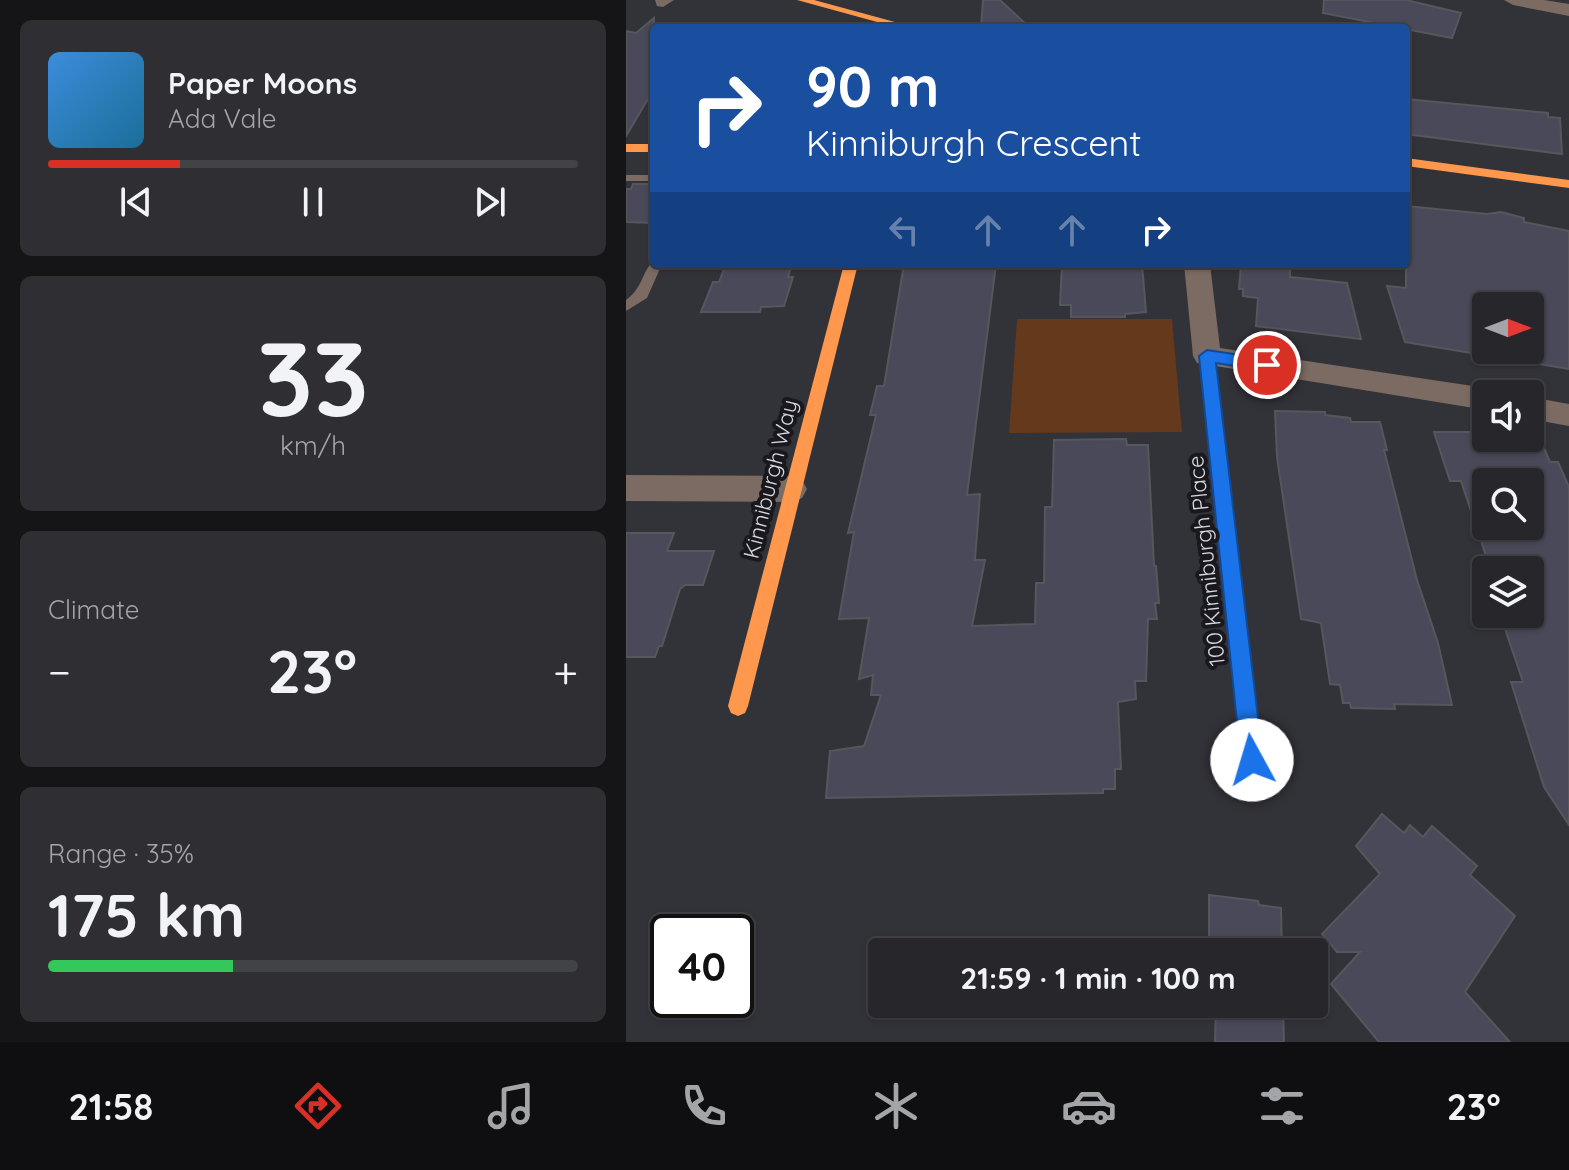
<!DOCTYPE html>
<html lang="en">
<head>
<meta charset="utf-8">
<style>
  :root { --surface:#26262b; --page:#2e2e33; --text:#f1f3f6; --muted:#a4a5a9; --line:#424347; --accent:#d93025 }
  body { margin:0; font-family:Quicksand,sans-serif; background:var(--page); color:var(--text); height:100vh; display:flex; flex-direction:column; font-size:30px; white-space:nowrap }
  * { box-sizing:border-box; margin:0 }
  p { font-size:26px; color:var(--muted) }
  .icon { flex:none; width:44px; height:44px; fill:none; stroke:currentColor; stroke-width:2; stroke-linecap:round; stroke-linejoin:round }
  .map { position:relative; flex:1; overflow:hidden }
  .details { display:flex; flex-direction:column; gap:20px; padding:20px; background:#151518; width:626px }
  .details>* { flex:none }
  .guide { position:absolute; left:24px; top:24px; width:760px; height:244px; border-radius:8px; box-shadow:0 2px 6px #0004,0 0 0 2px var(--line); background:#1a4fa0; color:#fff; overflow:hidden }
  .needle { width:52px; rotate:90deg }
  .fabs { position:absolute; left:846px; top:292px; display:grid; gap:16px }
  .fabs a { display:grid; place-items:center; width:72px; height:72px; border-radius:8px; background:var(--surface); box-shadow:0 2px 6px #0004,0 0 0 2px var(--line); font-size:40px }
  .speed { position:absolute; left:24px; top:914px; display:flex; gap:16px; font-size:40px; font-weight:700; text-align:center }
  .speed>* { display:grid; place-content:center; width:104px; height:104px; border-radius:50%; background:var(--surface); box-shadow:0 2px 6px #0004,0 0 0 2px var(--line); line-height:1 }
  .speed .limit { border:4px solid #111; border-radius:12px; background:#fff; color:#111 }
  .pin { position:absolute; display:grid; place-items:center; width:68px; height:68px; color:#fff; margin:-34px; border:4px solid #fff; border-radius:50%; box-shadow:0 2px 8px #0007 }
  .me { position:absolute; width:88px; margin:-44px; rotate:354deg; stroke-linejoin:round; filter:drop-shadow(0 0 6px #0008) }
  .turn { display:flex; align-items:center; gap:28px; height:168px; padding:0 24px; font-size:36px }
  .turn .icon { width:104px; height:104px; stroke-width:2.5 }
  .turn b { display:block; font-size:56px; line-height:68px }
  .lanes { display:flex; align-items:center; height:76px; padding:0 24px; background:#0003; justify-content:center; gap:40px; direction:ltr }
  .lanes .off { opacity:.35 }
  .big { font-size:60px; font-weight:700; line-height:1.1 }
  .details .tile { flex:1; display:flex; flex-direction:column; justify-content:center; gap:12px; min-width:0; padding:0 28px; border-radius:12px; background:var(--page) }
  .details .dial { align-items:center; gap:0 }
  .dial b { font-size:104px; line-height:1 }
  .song { display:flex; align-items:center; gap:24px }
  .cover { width:96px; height:96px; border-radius:12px; background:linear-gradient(135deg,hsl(210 70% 55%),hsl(200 70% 35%)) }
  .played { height:8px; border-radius:4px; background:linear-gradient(90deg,var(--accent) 25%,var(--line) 25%) }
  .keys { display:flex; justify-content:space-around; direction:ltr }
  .heat { display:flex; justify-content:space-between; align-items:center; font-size:44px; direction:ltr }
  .charge { height:12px; border-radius:6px; background:linear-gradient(90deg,#34c759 35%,var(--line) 0) }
  .trip { position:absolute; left:242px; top:938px; width:460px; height:80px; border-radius:8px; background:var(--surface); box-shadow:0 2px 6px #0004,0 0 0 2px var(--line); font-weight:700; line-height:80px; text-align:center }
  .tabs { display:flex; height:128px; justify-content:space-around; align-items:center; background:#0f0f11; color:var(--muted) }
  .tabs .icon { width:56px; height:56px }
  .tabs .on { color:var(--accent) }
  .tabs b { font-size:36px; color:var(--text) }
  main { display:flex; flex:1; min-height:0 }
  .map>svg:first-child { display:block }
  .green { fill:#64391c }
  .building { fill:#4a495a; stroke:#56565c; stroke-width:2; fill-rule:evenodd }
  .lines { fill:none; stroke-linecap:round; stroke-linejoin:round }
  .lane { fill:#7b6b63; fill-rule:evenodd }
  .street { fill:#7b6b63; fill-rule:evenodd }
  .slow { fill:#ff974d; fill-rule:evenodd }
  .route { fill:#1a73e8; stroke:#114b97; stroke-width:2 }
  .labels { text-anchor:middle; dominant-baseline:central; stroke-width:8; stroke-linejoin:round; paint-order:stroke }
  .street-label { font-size:22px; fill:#d8d9e1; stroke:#18181d }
</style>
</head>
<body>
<main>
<section class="details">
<div class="tile">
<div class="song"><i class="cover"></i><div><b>Paper Moons</b><p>Ada Vale</p></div></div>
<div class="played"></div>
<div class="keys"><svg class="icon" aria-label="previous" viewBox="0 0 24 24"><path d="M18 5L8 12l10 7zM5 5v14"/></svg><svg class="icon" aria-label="pause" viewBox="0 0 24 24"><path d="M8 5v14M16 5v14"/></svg><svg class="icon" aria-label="next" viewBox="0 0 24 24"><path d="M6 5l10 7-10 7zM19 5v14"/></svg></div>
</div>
<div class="tile dial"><b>33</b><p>km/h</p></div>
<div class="tile"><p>Climate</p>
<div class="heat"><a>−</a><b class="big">23°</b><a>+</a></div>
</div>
<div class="tile"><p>Range · 35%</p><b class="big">175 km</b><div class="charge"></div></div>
</section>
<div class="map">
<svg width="943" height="1042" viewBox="0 0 943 1042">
  <rect width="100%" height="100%" fill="#323239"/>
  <polygon class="green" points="391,319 546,319 556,432 383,433"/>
  <g class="building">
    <polygon points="357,0 374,0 404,28 355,28"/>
    <polygon points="698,0 780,0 835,13 826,38 697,13"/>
    <polygon points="28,18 28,99 22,99 0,136 0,31 10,33"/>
    <polygon points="780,99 922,113 922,117 934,118 936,154 780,134"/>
    <polygon points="7,184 28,184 28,223 0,222 0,189 5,189"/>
    <path d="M780,206L861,214L875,212L898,218V222L943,231V369L779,342L761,286L780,288ZM860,306H904V350H860Z"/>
    <polygon points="100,264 166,264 162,277 167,277 158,306 135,307 134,312 75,312 87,282 93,282"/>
    <polygon points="278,264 370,264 341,495 354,494 349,560 359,560 346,626 409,624 410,583 418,583 419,507 426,507 428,440 500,439 501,445 522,445 528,566 530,566 533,603 529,603 531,619 522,619 520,681 509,681 510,699 492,702 495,769 489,769 489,789 477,789 477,793 200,798 204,751 238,746 255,695 245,695 247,675 233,679 243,618 213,619 228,532 222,533 250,415 244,415 251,386 258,386"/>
    <polygon points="436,264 516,264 520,312 499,314 499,317 445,317 445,305 434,305"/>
    <polygon points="615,264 664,267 664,277 721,283 735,339 630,326 632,298 617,296 617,289 613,289"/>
    <polygon points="649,411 699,412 699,415 724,418 725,422 754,422 761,450 758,450 791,580 812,643 826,705 768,704 769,709 725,708 724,703 717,703 714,685 704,684 695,623 675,619 651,457"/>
    <path d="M808,432H846L848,435L860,434V438H870L873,445L918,448L924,462H932L943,487V825L918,787L885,682H897L874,614H904V570H860V573L857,563L862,562L835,481H824ZM860,482H904V526H860Z"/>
    <polygon points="0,533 48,533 41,551 88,551 77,585 59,585 54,589 36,646 33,646 29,657 0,657"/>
    <polygon points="756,814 778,833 784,825 797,837 806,826 851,866 844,875 889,916 839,992 884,1042 753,1042 705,984 734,952 711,952 696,934 754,874 730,846"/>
    <polygon points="583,895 632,901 633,905 655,908 656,952 583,952"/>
    <polygon points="590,1004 657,1004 658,1042 589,1042"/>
  </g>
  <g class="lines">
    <g class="lane">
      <rect x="0" y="175" width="28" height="6"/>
      <path d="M28,260V264H36L21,298L0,311V300C17,288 15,273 28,260Z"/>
    </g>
    <g class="street">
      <polygon points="29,0 48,0 37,7 31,6"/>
      <polygon points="878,0 918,0 943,4 943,16 887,5"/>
      <polygon points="558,264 584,264 594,348 860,388 872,394 860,394 860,410 571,363 567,356"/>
      <polygon points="904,397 943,404 943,426 904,419"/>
      <polygon points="0,475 165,476 176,480 181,489 176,498 165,502 0,501"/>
    </g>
    <g class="slow">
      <polygon points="171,0 188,0 291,28 273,28"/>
      <rect x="0" y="144" width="28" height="8"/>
      <polygon points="780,158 943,180 943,188 780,166"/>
      <polygon points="218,264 232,264 122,706 119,713 112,716 105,713 102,706"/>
      <polygon points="581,350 589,356 637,760 634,768 626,771 618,768 615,760 573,356"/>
    </g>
  </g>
  <polygon class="route" points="581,350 641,359 649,365 641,371 590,363 637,760 634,768 626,771 618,768 615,760 573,356"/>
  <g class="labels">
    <g class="street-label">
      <text transform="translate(144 479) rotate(-76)">Kinniburgh Way</text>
      <text transform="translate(580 561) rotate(-96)">100 Kinniburgh Place</text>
    </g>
  </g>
</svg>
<div class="fabs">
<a><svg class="needle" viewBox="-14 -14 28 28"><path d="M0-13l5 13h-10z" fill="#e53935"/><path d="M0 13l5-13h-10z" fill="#a4a5a9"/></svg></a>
<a><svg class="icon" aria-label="sound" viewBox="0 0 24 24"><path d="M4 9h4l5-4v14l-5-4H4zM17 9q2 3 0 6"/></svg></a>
<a><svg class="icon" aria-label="search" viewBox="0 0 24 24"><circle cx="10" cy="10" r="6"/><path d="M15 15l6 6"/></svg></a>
<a><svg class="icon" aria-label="layers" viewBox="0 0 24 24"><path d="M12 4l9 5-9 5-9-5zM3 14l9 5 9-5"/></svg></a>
</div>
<div class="speed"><div class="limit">40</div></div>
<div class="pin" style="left:641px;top:365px;background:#d93025"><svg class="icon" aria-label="arrive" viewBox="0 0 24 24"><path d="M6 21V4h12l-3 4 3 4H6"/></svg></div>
<svg class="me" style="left:626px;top:760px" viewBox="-20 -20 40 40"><circle r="19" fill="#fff"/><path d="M0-13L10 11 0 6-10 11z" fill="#1a73e8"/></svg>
<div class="trip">21:59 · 1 min · 100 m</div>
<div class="guide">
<div class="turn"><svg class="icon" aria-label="right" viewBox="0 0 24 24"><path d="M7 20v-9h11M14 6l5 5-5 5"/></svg><div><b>90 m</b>Kinniburgh Crescent</div></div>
<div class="lanes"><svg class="icon off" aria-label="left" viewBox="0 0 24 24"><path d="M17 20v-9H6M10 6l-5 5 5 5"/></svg><svg class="icon off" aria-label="ahead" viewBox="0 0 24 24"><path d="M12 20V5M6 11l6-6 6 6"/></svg><svg class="icon off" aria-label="ahead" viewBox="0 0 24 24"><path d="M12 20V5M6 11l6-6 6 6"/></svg><svg class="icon" aria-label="right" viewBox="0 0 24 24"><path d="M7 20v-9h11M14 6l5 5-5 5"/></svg></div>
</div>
</div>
</main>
<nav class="tabs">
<b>21:58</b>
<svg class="icon on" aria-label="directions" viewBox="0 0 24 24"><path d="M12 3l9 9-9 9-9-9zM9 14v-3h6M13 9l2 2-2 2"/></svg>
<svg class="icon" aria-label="music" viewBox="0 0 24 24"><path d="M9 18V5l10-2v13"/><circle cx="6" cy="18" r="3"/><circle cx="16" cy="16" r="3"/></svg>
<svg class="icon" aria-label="phone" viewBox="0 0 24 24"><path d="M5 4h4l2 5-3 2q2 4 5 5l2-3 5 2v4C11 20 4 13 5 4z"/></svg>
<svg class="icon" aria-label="climate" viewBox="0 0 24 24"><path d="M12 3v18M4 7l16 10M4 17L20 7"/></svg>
<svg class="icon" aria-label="car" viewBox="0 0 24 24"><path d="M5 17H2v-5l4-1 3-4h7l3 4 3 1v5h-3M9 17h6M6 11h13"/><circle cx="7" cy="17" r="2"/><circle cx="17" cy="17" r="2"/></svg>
<svg class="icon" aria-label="filters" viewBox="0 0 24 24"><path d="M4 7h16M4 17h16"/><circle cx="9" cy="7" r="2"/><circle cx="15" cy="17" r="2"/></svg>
<b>23°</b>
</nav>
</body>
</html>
